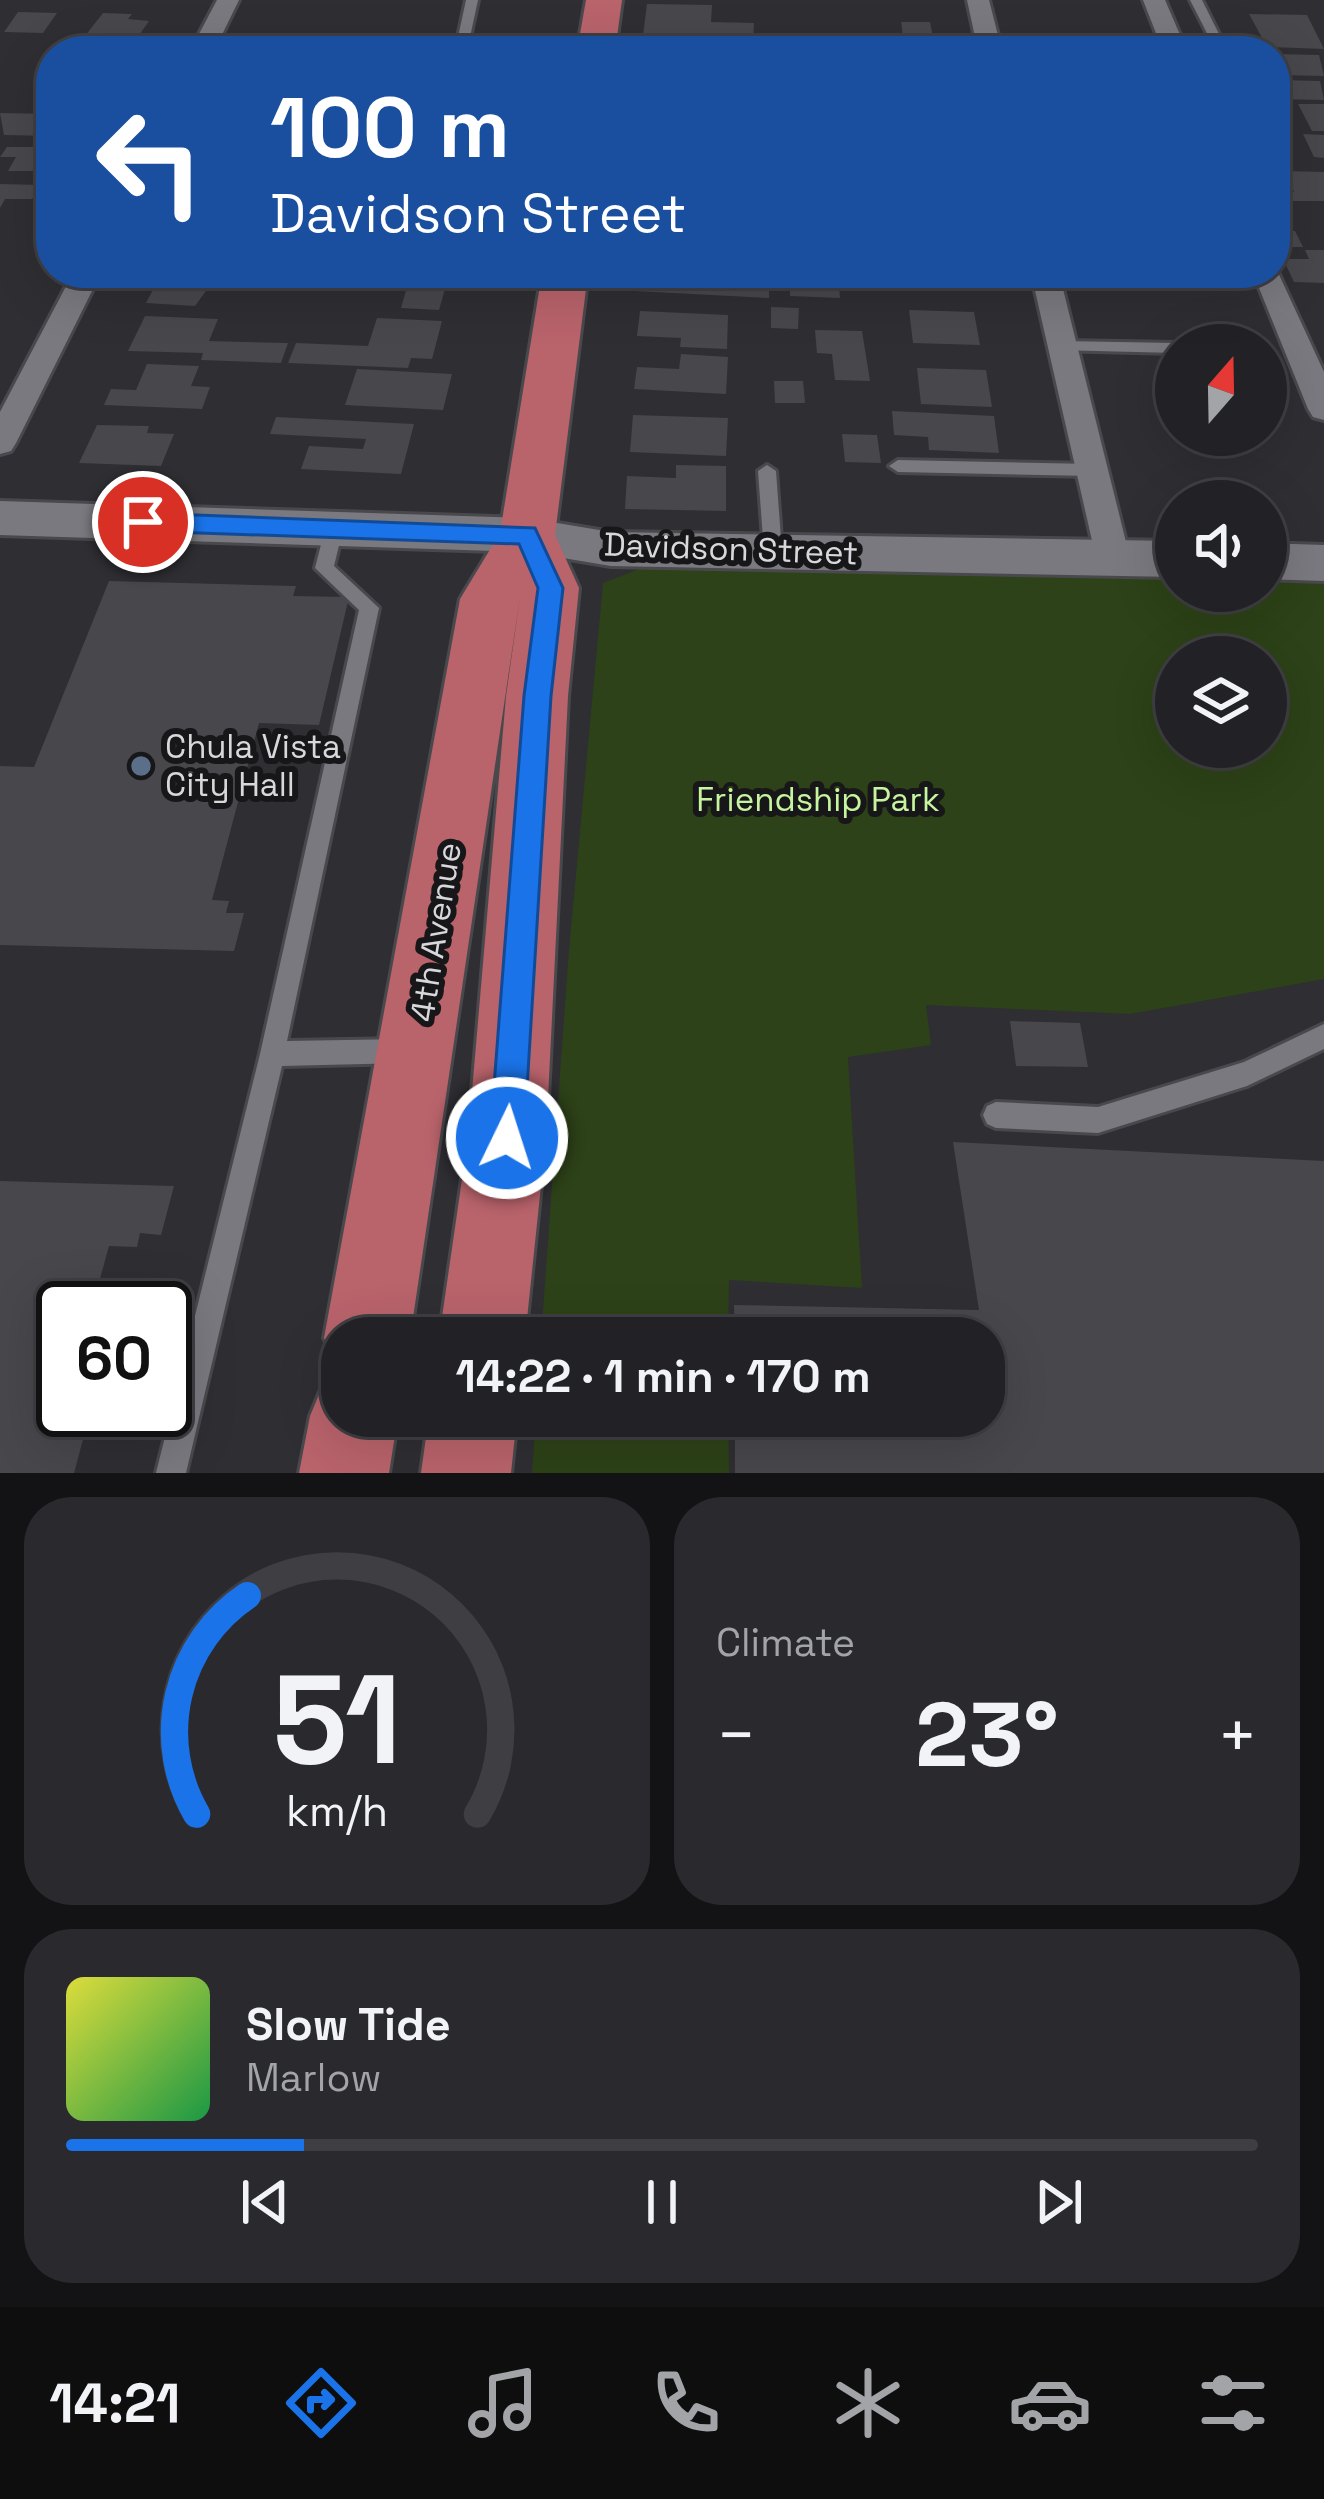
<!DOCTYPE html>
<html lang="en">
<head>
<meta charset="utf-8">
<style>
  :root { --surface:#222226; --page:#2a2a2e; --text:#f1f3f6; --muted:#a2a4a7; --line:#3f3f43; --accent:#1a73e8 }
  body { margin:0; font-family:"Space Grotesk",sans-serif; background:var(--page); color:var(--text); height:100vh; display:flex; flex-direction:column; font-size:45px; white-space:nowrap }
  * { box-sizing:border-box; margin:0 }
  p { font-size:39px; color:var(--muted) }
  .icon { flex:none; width:66px; height:66px; fill:none; stroke:currentColor; stroke-width:2; stroke-linecap:round; stroke-linejoin:round }
  .map { position:relative; height:1473px; overflow:hidden }
  .panel { display:flex; flex-direction:column; gap:24px; padding:24px; background:#131315; flex:1 }
  .panel>* { flex:none }
  .hud { position:absolute; left:36px; top:36px; width:1254px; height:252px; border-radius:48px; box-shadow:0 12px 48px #0002,0 0 0 3px var(--line); background:#1a4fa0; color:#fff; overflow:hidden }
  .needle { width:78px; rotate:20deg }
  .buttons { position:absolute; left:1155px; top:324px; display:grid; gap:24px }
  .buttons a { display:grid; place-items:center; width:132px; height:132px; border-radius:50%; background:var(--surface); box-shadow:0 12px 48px #0002,0 0 0 3px var(--line); font-size:60px }
  .speed { position:absolute; left:36px; top:1281px; display:flex; gap:24px; font-size:60px; font-weight:700; text-align:center }
  .speed>* { display:grid; place-content:center; width:156px; height:156px; border-radius:50%; background:var(--surface); box-shadow:0 12px 48px #0002,0 0 0 3px var(--line); line-height:1 }
  .speed .limit { border:6px solid #111; border-radius:18px; background:#fff; color:#111 }
  .pin { position:absolute; display:grid; place-items:center; width:102px; height:102px; color:#fff; margin:-51px; border:6px solid #fff; border-radius:50%; box-shadow:0 3px 12px #0007 }
  .me { position:absolute; width:132px; margin:-66px; rotate:4deg; stroke-linejoin:round; filter:drop-shadow(0 0 9px #0008) }
  .turn { display:flex; align-items:center; gap:42px; height:252px; padding:0 36px; font-size:54px }
  .turn .icon { width:156px; height:156px; stroke-width:2.5 }
  .turn b { display:block; font-size:84px; line-height:102px }
  .big { font-size:90px; font-weight:700; line-height:1.1 }
  .panel .widget { flex:1; display:flex; flex-direction:column; justify-content:center; gap:18px; min-width:0; padding:0 42px; border-radius:48px; background:var(--page) }
  .panel .dial { align-items:center; gap:0 }
  .dial svg { height:312px; overflow:visible; fill:none; stroke:var(--line); stroke-width:7; stroke-linecap:round; text-anchor:middle }
  .dial text { fill:var(--text); stroke:none }
  .song { display:flex; align-items:center; gap:36px }
  .cover { width:144px; height:144px; border-radius:18px; background:linear-gradient(135deg,hsl(60 70% 55%),hsl(140 70% 35%)) }
  .played { height:12px; border-radius:6px; background:linear-gradient(90deg,var(--accent) 20%,var(--line) 20%) }
  .keys { display:flex; justify-content:space-around; direction:ltr }
  .heat { display:flex; justify-content:space-between; align-items:center; font-size:66px; direction:ltr }
  .panel .tiles { flex:1; display:grid; gap:24px; grid-template-columns:1fr 1fr }
  .widget:last-child { grid-column:span 2 }
  .trip { position:absolute; left:321px; top:1317px; width:684px; height:120px; border-radius:48px; background:var(--surface); box-shadow:0 12px 48px #0002,0 0 0 3px var(--line); font-weight:700; line-height:120px; text-align:center }
  .tabs { display:flex; height:192px; justify-content:space-around; align-items:center; background:#0e0e0f; color:var(--muted) }
  .tabs .icon { width:84px; height:84px }
  .tabs .current { color:var(--accent) }
  .tabs b { font-size:54px; color:var(--text) }
  .map>svg:first-child { display:block }
  .green { fill:#2d4218; fill-rule:evenodd }
  .building { fill:#47474c }
  .lines { fill:none; stroke-linecap:round; stroke-linejoin:round }
  .service-casing { stroke:#49494d; stroke-width:6 }
  .minor-casing { stroke:#49494d; stroke-width:6 }
  .tertiary-casing { stroke:#49494d; stroke-width:6 }
  .primary-casing { stroke:#49494d; stroke-width:6 }
  .service { fill:#79797f; fill-rule:evenodd }
  .minor { fill:#79797f; fill-rule:evenodd }
  .tertiary { fill:#79797f; fill-rule:evenodd }
  .primary { fill:#b9636b; fill-rule:evenodd }
  .route { fill:#1a73e8; stroke:#114b97; stroke-width:3 }
  .service-dot { fill:#5c6f8a; stroke:#171719; stroke-width:4.5 }
  .labels { text-anchor:middle; dominant-baseline:central; stroke-width:12; stroke-linejoin:round; paint-order:stroke }
  .street-label { font-size:33px; fill:#d8d8dc; stroke:#171719 }
  .poi-label { font-size:33px; fill:#d8d8dc; stroke:#171719; text-anchor:start }
  .park-label { font-size:33px; fill:#c7f49e; stroke:#171719 }
</style>
</head>
<body>
<div class="map">
<svg width="1324" height="1473" viewBox="0 0 1324 1473">
  <rect width="100%" height="100%" fill="#2e2e33"/>
  <g class="green">
    <path d="M652,564L1176,576V591H1266V578L1324,580V979L1130,1014L926,1005L931,1045L848,1057L862,1288L729,1280L728,1338H541L569,950L603,583ZM1176,657H1266V747H1176Z"/>
    <polygon points="536,1416 728,1416 729,1473 532,1473"/>
  </g>
  <g class="building">
    <polygon points="647,4 712,5 711,22 754,23 753,39 716,38 716,51 641,51"/>
    <polygon points="18,12 57,13 43,33 4,32"/>
    <polygon points="103,13 132,14 128,19 149,21 133,44 81,41"/>
    <polygon points="1249,14 1307,15 1324,49 1267,47"/>
    <polygon points="901,22 930,22 936,51 905,51"/>
    <polygon points="1013,38 1150,41 1154,51 1016,51"/>
    <polygon points="1275,54 1319,55 1324,76 1275,75"/>
    <polygon points="1278,80 1320,81 1324,100 1275,99 1275,88 1282,88"/>
    <polygon points="1298,104 1324,104 1324,131 1312,131"/>
    <polygon points="0,113 51,114 51,136 4,135"/>
    <polygon points="1303,134 1324,135 1324,158 1314,157"/>
    <polygon points="7,147 51,147 51,161 45,171 8,171 16,157 0,157"/>
    <polygon points="1285,171 1324,172 1324,201 1289,201 1285,191 1294,192"/>
    <polygon points="0,184 41,185 32,199 5,199 0,208"/>
    <polygon points="1275,230 1295,231 1303,247 1276,247"/>
    <polygon points="1305,250 1324,250 1324,283 1294,282 1283,259 1309,259"/>
    <polygon points="162,273 219,273 195,306 146,303"/>
    <polygon points="411,273 449,275 439,310 401,308"/>
    <polygon points="638,273 769,274 769,298 635,291"/>
    <polygon points="790,273 838,273 840,298 790,296"/>
    <polygon points="771,307 799,308 798,329 771,328"/>
    <polygon points="909,310 974,312 980,345 913,343"/>
    <polygon points="640,311 728,315 727,349 680,347 681,338 637,336"/>
    <polygon points="145,316 218,319 209,341 288,343 281,363 201,360 203,353 128,351"/>
    <polygon points="377,318 442,321 432,359 411,358 408,368 288,363 296,343 368,346"/>
    <polygon points="815,330 862,331 870,381 835,380 832,354 817,353"/>
    <polygon points="681,354 728,357 726,394 634,389 637,367 679,369"/>
    <polygon points="147,364 199,366 191,386 210,387 202,409 104,405 111,389 136,390"/>
    <polygon points="917,368 986,370 992,407 921,404"/>
    <polygon points="357,369 452,374 443,410 345,405"/>
    <polygon points="774,381 803,381 805,403 775,403"/>
    <polygon points="892,411 994,416 999,453 929,450 928,437 894,435"/>
    <polygon points="633,415 728,418 726,456 630,452"/>
    <polygon points="276,417 414,424 401,474 301,469 309,446 363,449 366,439 270,434"/>
    <polygon points="97,425 149,426 147,433 174,434 161,466 79,463"/>
    <polygon points="842,434 877,435 881,463 845,462"/>
    <polygon points="676,465 726,466 726,511 625,509 627,476 676,478"/>
    <polygon points="109,581 296,586 293,596 349,597 319,725 259,723 212,900 229,901 226,913 244,913 234,951 0,945 0,766 34,767"/>
    <polygon points="1010,1021 1080,1023 1088,1067 1016,1066"/>
    <polygon points="953,1142 1324,1161 1324,1473 735,1473 735,1416 984,1416 984,1338 735,1338 734,1305 979,1310"/>
    <polygon points="0,1181 174,1186 161,1235 140,1233 137,1247 109,1246 92,1308 63,1308 63,1410 91,1410 74,1473 0,1473"/>
  </g>
  <g class="lines">
    <g class="service-casing">
      <g id="service">
        <polygon points="466,0 478,0 467,51 455,51"/>
        <polygon points="1190,0 1202,0 1221,38 1219,41 1211,41"/>
        <polygon points="1062,341 1176,343 1182,345 1176,345 1176,353 1056,350 1056,342"/>
        <polygon points="898,460 1092,464 1101,470 1092,476 898,472 889,466"/>
        <polygon points="767,465 776,471 782,552 773,559 764,552 758,471"/>
        <polygon points="334,522 343,529 334,566 379,608 287,1041 405,1039 414,1042 417,1051 414,1060 405,1063 282,1066 186,1473 156,1473 260,1054 359,610 315,568 325,529"/>
        <polygon points="1324,1024 1324,1049 1247,1086 1098,1133 996,1128 987,1124 983,1115 987,1106 996,1102 1098,1107 1244,1062"/>
      </g>
    </g>
    <g class="minor-casing">
      <g id="minor">
        <polygon points="217,0 239,0 214,51 190,51"/>
        <polygon points="967,0 989,0 1002,51 978,51"/>
        <polygon points="1143,0 1165,0 1187,51 1163,51"/>
        <polygon points="1275,266 1324,372 1324,420 1313,417 1308,409 1253,273 1275,273"/>
        <polygon points="73,273 101,273 16,443 11,451 0,454 0,412"/>
        <polygon points="1031,273 1059,273 1130,558 1125,567 1113,571 1101,567 1096,558"/>
      </g>
    </g>
    <g class="tertiary-casing">
      <g id="tertiary">
        <polygon points="0,501 527,518 611,532 1176,541 1176,577 611,566 527,552 0,535"/>
        <polygon points="1266,543 1324,545 1324,581 1266,579"/>
      </g>
    </g>
    <g class="primary-casing">
      <g id="primary">
        <polygon points="586,0 622,0 615,51 577,51"/>
        <polygon points="542,273 588,273 555,535 579,588 568,696 546,1138 525,1338 439,1338 468,1138 506,696 520,597 410,1338 342,1338 342,1370 324,1338 460,599 500,533"/>
        <polygon points="342,1377 342,1416 398,1416 389,1473 299,1473 310,1416 323,1385"/>
        <polygon points="429,1416 517,1416 511,1473 421,1473"/>
      </g>
    </g>
    <use href="#service" class="service"/>
    <use href="#minor" class="minor"/>
    <use href="#tertiary" class="tertiary"/>
    <use href="#primary" class="primary"/>
  </g>
  <polygon class="route" points="143,513 535,528 563,588 551,696 524,1138 519,1150 507,1154 495,1150 490,1138 524,696 538,588 519,544 143,531 131,522"/>
  <circle class="service-dot" cx="141" cy="766" r="12"/>
  <g class="labels">
    <g class="street-label">
      <text transform="translate(731 549) rotate(2)">Davidson Street</text>
      <text transform="translate(436 932) rotate(-81)">4th Avenue</text>
    </g>
    <g class="poi-label">
      <text x="165" y="747">Chula Vista<tspan x="165" dy="38">City Hall</tspan></text>
    </g>
    <g class="park-label">
      <text x="818" y="800">Friendship Park</text>
    </g>
  </g>
</svg>
<div class="buttons">
<a><svg class="needle" viewBox="-14 -14 28 28"><path d="M0-13l5 13h-10z" fill="#e53935"/><path d="M0 13l5-13h-10z" fill="#a2a4a7"/></svg></a>
<a><svg class="icon" aria-label="sound" viewBox="0 0 24 24"><path d="M4 9h4l5-4v14l-5-4H4zM17 9q2 3 0 6"/></svg></a>
<a><svg class="icon" aria-label="layers" viewBox="0 0 24 24"><path d="M12 4l9 5-9 5-9-5zM3 14l9 5 9-5"/></svg></a>
</div>
<div class="speed"><div class="limit">60</div></div>
<div class="pin" style="left:143px;top:522px;background:#d93025"><svg class="icon" aria-label="arrive" viewBox="0 0 24 24"><path d="M6 21V4h12l-3 4 3 4H6"/></svg></div>
<svg class="me" style="left:507px;top:1138px" viewBox="-20 -20 40 40"><circle r="17" fill="#1a73e8" stroke="#fff" stroke-width="3"/><path d="M0-11L8 9 0 5-8 9z" fill="#fff"/></svg>
<div class="trip">14:22 · 1 min · 170 m</div>
<div class="hud">
<div class="turn"><svg class="icon" aria-label="left" viewBox="0 0 24 24"><path d="M17 20v-9H6M10 6l-5 5 5 5"/></svg><div><b>100 m</b>Davidson Street</div></div>
</div>
</div>
<section class="panel">
<div class="tiles">
<div class="widget dial"><svg viewBox="0 0 100 80">
<path d="M14 69A42 42 0 1 1 86 69"/>
<path d="M14 69A42 42 0 0 1 27 13" stroke="#1a73e8"/>
<text x="50" y="56" font-size="32" font-weight="700">51</text>
<text x="50" y="72" font-size="11">km/h</text>
</svg></div>
<div class="widget"><p>Climate</p>
<div class="heat"><a>−</a><b class="big">23°</b><a>+</a></div>
</div>
<div class="widget">
<div class="song"><i class="cover"></i><div><b>Slow Tide</b><p>Marlow</p></div></div>
<div class="played"></div>
<div class="keys"><svg class="icon" aria-label="previous" viewBox="0 0 24 24"><path d="M18 5L8 12l10 7zM5 5v14"/></svg><svg class="icon" aria-label="pause" viewBox="0 0 24 24"><path d="M8 5v14M16 5v14"/></svg><svg class="icon" aria-label="next" viewBox="0 0 24 24"><path d="M6 5l10 7-10 7zM19 5v14"/></svg></div>
</div>
</div>
</section>
<nav class="tabs">
<b>14:21</b>
<svg class="icon current" aria-label="directions" viewBox="0 0 24 24"><path d="M12 3l9 9-9 9-9-9zM9 14v-3h6M13 9l2 2-2 2"/></svg>
<svg class="icon" aria-label="music" viewBox="0 0 24 24"><path d="M9 18V5l10-2v13"/><circle cx="6" cy="18" r="3"/><circle cx="16" cy="16" r="3"/></svg>
<svg class="icon" aria-label="phone" viewBox="0 0 24 24"><path d="M5 4h4l2 5-3 2q2 4 5 5l2-3 5 2v4C11 20 4 13 5 4z"/></svg>
<svg class="icon" aria-label="climate" viewBox="0 0 24 24"><path d="M12 3v18M4 7l16 10M4 17L20 7"/></svg>
<svg class="icon" aria-label="car" viewBox="0 0 24 24"><path d="M5 17H2v-5l4-1 3-4h7l3 4 3 1v5h-3M9 17h6M6 11h13"/><circle cx="7" cy="17" r="2"/><circle cx="17" cy="17" r="2"/></svg>
<svg class="icon" aria-label="filters" viewBox="0 0 24 24"><path d="M4 7h16M4 17h16"/><circle cx="9" cy="7" r="2"/><circle cx="15" cy="17" r="2"/></svg>
</nav>
</body>
</html>
